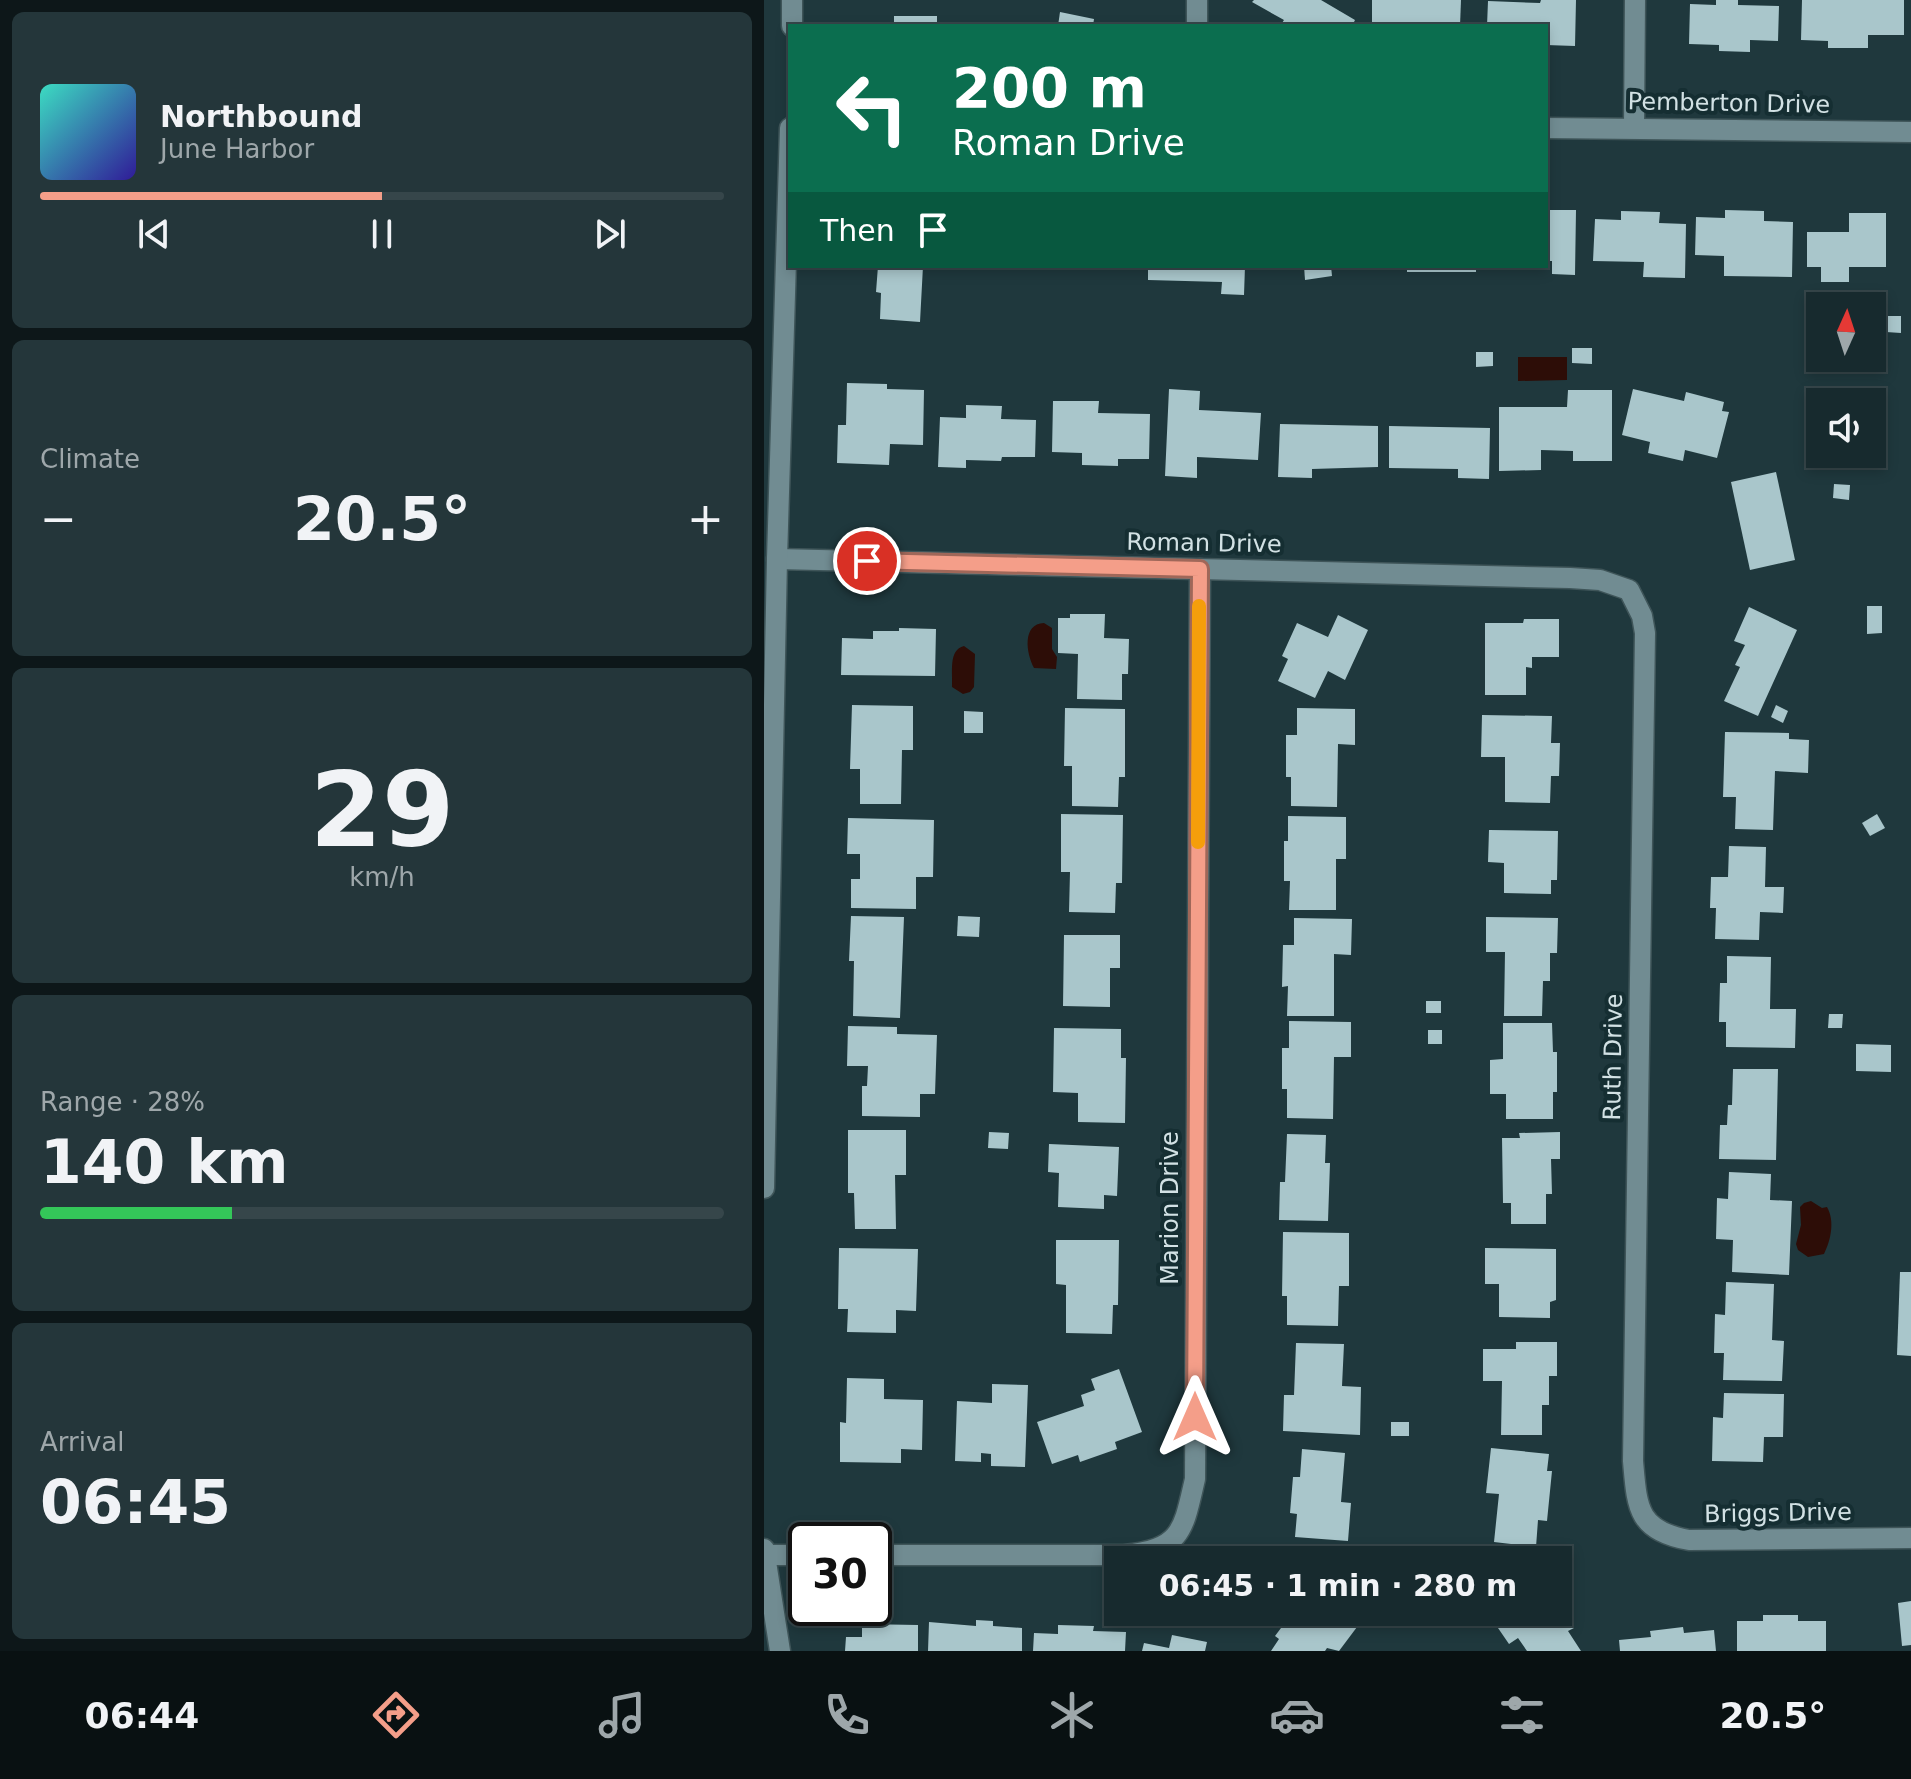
<!DOCTYPE html>
<html lang="en">
<head>
<meta charset="utf-8">
<style>
  :root { --surface:#172a2e; --page:#24363a; --text:#f1f3f6; --muted:#9ea7aa; --line:#36464a; --accent:#f49e89 }
  body { margin:0; font-family:"DejaVu Sans",sans-serif; background:var(--page); color:var(--text); height:100vh; display:flex; flex-direction:column; font-size:30px; white-space:nowrap }
  * { box-sizing:border-box; margin:0 }
  p { font-size:26px; color:var(--muted) }
  .icon { flex:none; width:44px; height:44px; fill:none; stroke:currentColor; stroke-width:2; stroke-linecap:round; stroke-linejoin:round }
  .map { position:relative; flex:1; overflow:hidden }
  .panel { display:flex; flex-direction:column; gap:12px; padding:12px; background:#0d1719; width:764px }
  .panel>* { flex:none }
  .top-card { position:absolute; left:24px; top:24px; width:760px; height:244px; border-radius:0px; box-shadow:0 4px 12px #0003,0 0 0 2px var(--line); background:#0b6e4f; color:#fff; overflow:hidden }
  .needle { width:52px; rotate:3deg }
  .tools { position:absolute; left:1042px; top:292px; display:grid; gap:16px }
  .tools a { display:grid; place-items:center; width:80px; height:80px; border-radius:0px; background:var(--surface); box-shadow:0 4px 12px #0003,0 0 0 2px var(--line); font-size:40px }
  .speed { position:absolute; left:24px; top:1522px; display:flex; gap:16px; font-size:40px; font-weight:700; text-align:center }
  .speed>* { display:grid; place-content:center; width:104px; height:104px; border-radius:50%; background:var(--surface); box-shadow:0 4px 12px #0003,0 0 0 2px var(--line); line-height:1 }
  .speed .limit { border:4px solid #111; border-radius:12px; background:#fff; color:#111 }
  .pin { position:absolute; display:grid; place-items:center; width:68px; height:68px; color:#fff; margin:-34px; border:4px solid #fff; border-radius:50%; box-shadow:0 2px 8px #0007 }
  .me { position:absolute; width:88px; margin:-44px; rotate:0deg; stroke-linejoin:round; filter:drop-shadow(0 0 6px #0008) }
  .turn { display:flex; align-items:center; gap:28px; height:168px; padding:0 32px; font-size:36px }
  .turn .icon { width:104px; height:104px; stroke-width:2.5 }
  .turn b { display:block; font-size:56px; line-height:68px }
  .then { display:flex; align-items:center; height:76px; padding:0 32px; background:#0003; gap:16px; font-size:30px }
  .big { font-size:60px; font-weight:800; line-height:1.1 }
  .panel .tile { flex:1; display:flex; flex-direction:column; justify-content:center; gap:12px; min-width:0; padding:0 28px; border-radius:12px; background:var(--page) }
  .panel .dial { align-items:center; gap:0 }
  .dial b { font-size:104px; line-height:1 }
  .song { display:flex; align-items:center; gap:24px }
  .cover { width:96px; height:96px; border-radius:12px; background:linear-gradient(135deg,hsl(170 70% 55%),hsl(250 70% 35%)) }
  .played { height:8px; border-radius:4px; background:linear-gradient(90deg,var(--accent) 50%,var(--line) 50%) }
  .keys { display:flex; justify-content:space-around; direction:ltr }
  .heat { display:flex; justify-content:space-between; align-items:center; font-size:44px; direction:ltr }
  .charge { height:12px; border-radius:6px; background:linear-gradient(90deg,#34c759 28%,var(--line) 0) }
  .trip { position:absolute; left:340px; top:1546px; width:468px; height:80px; border-radius:0px; background:var(--surface); box-shadow:0 4px 12px #0003,0 0 0 2px var(--line); font-weight:800; line-height:80px; text-align:center }
  .tabs { display:flex; height:128px; justify-content:space-around; align-items:center; background:#091112; color:var(--muted) }
  .tabs .icon { width:56px; height:56px }
  .tabs .selected { color:var(--accent) }
  .tabs b { font-size:36px; color:var(--text) }
  main { display:flex; flex:1; min-height:0 }
  .map>svg:first-child { display:block }
  .water { fill:#2d0d07 }
  .building { fill:#a9c6cb }
  .lines { fill:none; stroke-linecap:round; stroke-linejoin:round }
  .minor-casing { stroke:#3f5559; stroke-width:23 }
  .minor { stroke:#718c92; stroke-width:20 }
  .route-casing { stroke:#9f6759; stroke-width:20 }
  .route { stroke:#f49e89; stroke-width:14 }
  .slow { stroke:#f59e0b; stroke-width:14 }
  .labels { text-anchor:middle; dominant-baseline:central; stroke-width:8; stroke-linejoin:round; paint-order:stroke }
  .street-label { font-size:24px; fill:#d2e1e4; stroke:#152e32 }
</style>
</head>
<body>
<main>
<section class="panel">
<div class="tile">
<div class="song"><i class="cover"></i><div><b>Northbound</b><p>June Harbor</p></div></div>
<div class="played"></div>
<div class="keys"><svg class="icon" aria-label="previous" viewBox="0 0 24 24"><path d="M18 5L8 12l10 7zM5 5v14"/></svg><svg class="icon" aria-label="pause" viewBox="0 0 24 24"><path d="M8 5v14M16 5v14"/></svg><svg class="icon" aria-label="next" viewBox="0 0 24 24"><path d="M6 5l10 7-10 7zM19 5v14"/></svg></div>
</div>
<div class="tile"><p>Climate</p>
<div class="heat"><a>−</a><b class="big">20.5°</b><a>+</a></div>
</div>
<div class="tile dial"><b>29</b><p>km/h</p></div>
<div class="tile"><p>Range · 28%</p><b class="big">140 km</b><div class="charge"></div></div>
<div class="tile"><p>Arrival</p><b class="big">06:45</b></div>
</section>
<div class="map">
<svg width="1147" height="1651" viewBox="0 0 1147 1651">
  <rect width="100%" height="100%" fill="#1f383d"/>
  <g class="water">
    <polygon points="754,357 803,357 803,380 754,381"/>
    <path d="M280,623L288,628V649L293,657L292,669L270,668C262,653 258,624 280,623Z"/>
    <path d="M200,646L211,654L210,687L206,692L199,694L188,687C189,672 184,650 200,646Z"/>
    <path d="M1047,1201L1058,1208L1063,1207C1071,1221 1067,1240 1060,1254L1044,1257L1034,1250L1032,1244L1037,1225L1036,1207L1040,1203Z"/>
  </g>
  <g class="building">
    <polygon points="490,0 557,0 591,20 588,26 516,26 520,20 488,2"/>
    <polygon points="608,0 697,0 696,26 608,26"/>
    <polygon points="777,0 812,0 811,46 782,45 782,26 723,26 724,1 776,3"/>
    <polygon points="952,0 974,0 974,5 1015,6 1014,41 986,40 986,52 955,51 955,45 925,44 926,4 952,5"/>
    <polygon points="1038,0 1140,0 1140,35 1104,35 1104,48 1064,48 1064,41 1037,40"/>
    <polygon points="296,12 330,19 329,26 294,26"/>
    <rect x="130" y="16" width="43" height="10"/>
    <polygon points="784,210 812,210 811,275 788,274 788,261 782,261 782,214"/>
    <polygon points="961,210 1000,211 1000,221 1029,222 1028,277 960,276 960,256 931,255 932,217 961,218"/>
    <polygon points="857,211 896,212 895,223 922,224 921,278 879,277 880,262 829,261 831,219 857,220"/>
    <polygon points="1085,213 1122,213 1122,267 1085,267 1085,282 1057,282 1057,267 1043,267 1043,232 1085,232"/>
    <polygon points="114,266 159,266 156,322 116,319 117,293 112,292"/>
    <polygon points="384,266 481,266 480,295 457,294 458,282 384,280"/>
    <polygon points="540,266 567,266 568,276 541,280"/>
    <rect x="643" y="266" width="69" height="6"/>
    <polygon points="1122,316 1137,316 1137,333 1122,332"/>
    <polygon points="808,348 828,348 828,364 808,363"/>
    <polygon points="712,352 729,352 729,366 712,367"/>
    <polygon points="83,383 123,384 123,389 160,390 159,445 126,444 125,465 73,463 74,425 82,425"/>
    <polygon points="405,389 436,391 435,410 497,413 494,460 433,457 433,478 401,476"/>
    <polygon points="869,389 920,401 922,392 960,402 958,411 965,412 953,458 921,450 919,461 884,453 886,442 858,435"/>
    <polygon points="804,390 848,390 848,461 809,461 809,451 777,450 777,470 735,471 735,407 803,407"/>
    <polygon points="289,401 335,401 334,413 386,414 385,459 354,459 354,466 318,465 318,453 288,452"/>
    <polygon points="202,405 238,406 237,419 272,420 271,457 238,457 237,461 202,460 202,468 174,467 176,417 202,418"/>
    <polygon points="516,424 614,426 614,467 548,469 548,478 514,477"/>
    <polygon points="625,426 726,428 725,479 694,478 694,469 625,468"/>
    <polygon points="1012,472 1031,560 986,570 967,482"/>
    <polygon points="1070,484 1086,485 1085,500 1069,498"/>
    <polygon points="1103,606 1118,606 1118,633 1103,634"/>
    <polygon points="985,607 1033,630 994,716 960,701 976,667 971,665 981,645 970,641"/>
    <polygon points="306,614 341,614 340,638 365,639 364,674 358,674 358,700 313,699 314,654 294,653 294,618 306,618"/>
    <polygon points="574,615 604,630 581,680 564,671 551,698 514,681 524,659 518,656 533,623 564,637"/>
    <polygon points="760,619 795,619 795,657 768,657 768,668 762,667 762,695 721,695 721,623 759,623"/>
    <polygon points="135,628 172,629 171,676 77,675 78,638 109,639 109,631 135,631"/>
    <polygon points="88,705 149,706 149,750 138,750 137,804 96,804 96,769 86,769"/>
    <polygon points="1012,705 1024,711 1019,723 1007,717"/>
    <polygon points="301,708 361,709 361,777 355,777 354,807 308,806 308,766 300,766"/>
    <polygon points="533,708 591,709 591,745 574,744 573,807 527,806 527,777 522,777 522,735 533,735"/>
    <polygon points="200,711 219,712 219,733 200,733"/>
    <polygon points="718,715 788,716 787,743 796,743 795,776 787,776 786,803 741,802 741,757 717,757"/>
    <polygon points="961,732 1025,733 1025,739 1045,740 1044,773 1011,771 1009,830 971,829 972,797 959,797"/>
    <polygon points="297,814 359,815 358,883 352,883 351,913 305,912 306,872 297,872"/>
    <polygon points="1113,814 1121,828 1106,836 1098,823"/>
    <polygon points="524,816 582,817 582,859 572,859 572,910 525,910 526,881 520,881 520,841 524,841"/>
    <polygon points="84,818 170,820 169,877 152,877 152,909 87,908 87,879 96,879 96,854 83,854"/>
    <polygon points="725,830 794,831 793,880 787,880 787,894 740,893 740,863 724,862"/>
    <polygon points="965,846 1002,847 1001,887 1020,887 1019,913 996,912 995,940 951,939 952,908 946,908 947,877 964,877"/>
    <polygon points="87,916 140,917 136,1018 89,1016 90,961 85,961"/>
    <polygon points="194,916 216,917 215,937 193,936"/>
    <polygon points="722,917 794,918 793,953 786,953 786,981 779,981 778,1016 740,1016 741,952 722,952"/>
    <polygon points="530,918 588,919 587,955 570,954 570,1016 523,1016 524,986 518,987 519,945 530,945"/>
    <polygon points="300,935 356,935 356,968 346,968 346,1007 299,1006"/>
    <polygon points="963,956 1007,957 1006,1009 1032,1009 1031,1048 962,1047 962,1022 955,1022 956,983 963,983"/>
    <rect x="662" y="1001" width="15" height="12"/>
    <polygon points="1065,1014 1079,1014 1078,1028 1064,1028"/>
    <polygon points="525,1021 587,1022 587,1057 570,1057 569,1119 523,1118 523,1089 518,1089 518,1048 525,1048"/>
    <polygon points="739,1023 788,1023 789,1052 793,1052 793,1092 789,1092 789,1119 742,1119 742,1094 726,1094 726,1060 739,1059"/>
    <polygon points="84,1026 133,1027 133,1034 173,1035 171,1094 156,1094 156,1117 98,1116 98,1086 103,1086 104,1066 83,1066"/>
    <polygon points="290,1028 357,1029 357,1058 362,1058 361,1123 314,1122 314,1093 289,1092"/>
    <rect x="664" y="1030" width="14" height="14"/>
    <polygon points="1092,1044 1127,1045 1127,1072 1092,1071"/>
    <polygon points="969,1069 1014,1069 1012,1160 955,1159 956,1125 963,1125 964,1105 968,1105"/>
    <polygon points="84,1130 142,1130 142,1175 131,1175 132,1229 91,1229 90,1193 84,1193"/>
    <polygon points="225,1132 245,1133 244,1149 224,1148"/>
    <polygon points="796,1132 796,1159 787,1159 788,1194 782,1194 782,1224 747,1224 747,1203 739,1203 738,1138 756,1138 755,1133"/>
    <polygon points="523,1134 562,1135 561,1163 566,1163 564,1221 515,1220 516,1182 521,1182"/>
    <polygon points="285,1144 355,1147 353,1196 340,1195 340,1209 294,1207 295,1173 284,1172"/>
    <polygon points="965,1172 1007,1174 1006,1200 1028,1201 1025,1275 968,1272 969,1240 952,1239 953,1198 964,1199"/>
    <polygon points="519,1232 585,1233 585,1286 575,1286 574,1326 523,1325 523,1296 518,1296"/>
    <polygon points="292,1240 355,1240 354,1305 349,1305 348,1334 302,1333 302,1285 292,1284"/>
    <polygon points="75,1248 154,1249 152,1311 132,1310 132,1333 83,1332 84,1309 74,1309"/>
    <polygon points="721,1248 792,1249 792,1300 786,1302 786,1318 735,1317 735,1284 721,1284"/>
    <polygon points="1136,1272 1147,1272 1147,1356 1133,1355"/>
    <polygon points="962,1282 1010,1284 1008,1340 1020,1341 1018,1381 959,1380 960,1353 950,1353 951,1314 961,1315"/>
    <polygon points="752,1342 793,1342 793,1376 785,1376 785,1405 778,1405 778,1435 737,1435 738,1381 719,1381 719,1349 752,1349"/>
    <polygon points="532,1343 580,1344 578,1386 597,1387 596,1435 519,1431 520,1395 530,1395"/>
    <polygon points="355,1369 378,1432 351,1442 353,1449 316,1462 314,1455 288,1464 273,1422 320,1406 317,1395 331,1390 327,1379"/>
    <polygon points="83,1378 120,1379 120,1399 159,1400 158,1450 137,1449 137,1463 76,1462 76,1422 82,1423"/>
    <polygon points="228,1384 264,1385 261,1467 227,1466 227,1454 217,1453 217,1462 191,1461 193,1401 228,1403"/>
    <polygon points="960,1393 1020,1394 1019,1437 1000,1437 999,1462 948,1461 949,1417 959,1418"/>
    <rect x="627" y="1422" width="18" height="14"/>
    <polygon points="727,1448 785,1454 783,1471 788,1471 783,1521 774,1520 772,1547 730,1542 735,1494 722,1493"/>
    <polygon points="538,1449 581,1453 577,1502 587,1503 584,1541 531,1537 533,1514 526,1513 529,1477 536,1477"/>
    <polygon points="1147,1601 1147,1645 1138,1646 1134,1603"/>
    <polygon points="794,1605 810,1628 804,1631 817,1651 763,1651 754,1638 745,1644 723,1612 794,1612"/>
    <polygon points="529,1612 581,1612 596,1623 575,1651 563,1648 561,1651 507,1651 515,1639 511,1636"/>
    <polygon points="999,1615 1034,1615 1034,1621 1062,1621 1062,1651 973,1651 973,1621 999,1621"/>
    <polygon points="212,1620 229,1621 229,1626 258,1628 258,1651 164,1651 165,1622 212,1626"/>
    <polygon points="98,1624 154,1625 154,1651 81,1651 82,1637 98,1637"/>
    <polygon points="294,1625 330,1626 329,1631 362,1632 361,1651 269,1651 270,1633 294,1634"/>
    <polygon points="919,1627 920,1633 950,1630 952,1651 856,1651 855,1640 887,1637 886,1631"/>
    <polygon points="408,1635 443,1642 441,1651 378,1651 380,1643 405,1648"/>
  </g>
  <g class="lines">
    <g class="minor-casing">
      <g id="minor">
        <polyline points="28,26 28,0"/>
        <polyline points="433,26 433,0"/>
        <polyline points="870,127 871,0"/>
        <polyline points="782,128 1147,132"/>
        <path d="M13,559L806,578L836,580L865,590L878,616L881,633L869,1461C873,1507 873,1531 925,1540L1147,1538"/>
        <polyline points="0,1188 13,559 26,128"/>
        <polyline points="0,1549 16,1651"/>
        <polyline points="1,1555 42,1555"/>
        <path d="M110,1555H360C418,1549 419,1531 431,1479L436,569"/>
      </g>
    </g>
    <use href="#minor" class="minor"/>
  </g>
  <g class="lines">
    <g class="route-casing">
      <polyline id="route" points="103,561 436,569 431,1417"/>
    </g>
    <use href="#route" class="route"/>
    <polyline class="slow" points="434,842 435,606"/>
  </g>
  <g class="labels">
    <g class="street-label">
      <text transform="translate(965 103) rotate(1)">Pemberton Drive</text>
      <text transform="translate(440 543) rotate(1)">Roman Drive</text>
      <text transform="translate(849 1057) rotate(-89)">Ruth Drive</text>
      <text transform="translate(406 1208) rotate(-90)">Marion Drive</text>
      <text transform="translate(1014 1513) rotate(-1)">Briggs Drive</text>
    </g>
  </g>
</svg>
<div class="tools">
<a><svg class="needle" viewBox="-14 -14 28 28"><path d="M0-13l5 13h-10z" fill="#e53935"/><path d="M0 13l5-13h-10z" fill="#9ea7aa"/></svg></a>
<a><svg class="icon" aria-label="sound" viewBox="0 0 24 24"><path d="M4 9h4l5-4v14l-5-4H4zM17 9q2 3 0 6"/></svg></a>
</div>
<div class="speed"><div class="limit">30</div></div>
<div class="pin" style="left:103px;top:561px;background:#d93025"><svg class="icon" aria-label="arrive" viewBox="0 0 24 24"><path d="M6 21V4h12l-3 4 3 4H6"/></svg></div>
<svg class="me" style="left:431px;top:1417px" viewBox="-20 -20 40 40"><path d="M0-17L14 15 0 8-14 15z" fill="#f49e89" stroke="#fff" stroke-width="4"/></svg>
<div class="trip">06:45 · 1 min · 280 m</div>
<div class="top-card">
<div class="turn"><svg class="icon" aria-label="left" viewBox="0 0 24 24"><path d="M17 20v-9H6M10 6l-5 5 5 5"/></svg><div><b>200 m</b>Roman Drive</div></div>
<div class="then">Then<svg class="icon" aria-label="arrive" viewBox="0 0 24 24"><path d="M6 21V4h12l-3 4 3 4H6"/></svg></div>
</div>
</div>
</main>
<nav class="tabs">
<b>06:44</b>
<svg class="icon selected" aria-label="directions" viewBox="0 0 24 24"><path d="M12 3l9 9-9 9-9-9zM9 14v-3h6M13 9l2 2-2 2"/></svg>
<svg class="icon" aria-label="music" viewBox="0 0 24 24"><path d="M9 18V5l10-2v13"/><circle cx="6" cy="18" r="3"/><circle cx="16" cy="16" r="3"/></svg>
<svg class="icon" aria-label="phone" viewBox="0 0 24 24"><path d="M5 4h4l2 5-3 2q2 4 5 5l2-3 5 2v4C11 20 4 13 5 4z"/></svg>
<svg class="icon" aria-label="climate" viewBox="0 0 24 24"><path d="M12 3v18M4 7l16 10M4 17L20 7"/></svg>
<svg class="icon" aria-label="car" viewBox="0 0 24 24"><path d="M5 17H2v-5l4-1 3-4h7l3 4 3 1v5h-3M9 17h6M6 11h13"/><circle cx="7" cy="17" r="2"/><circle cx="17" cy="17" r="2"/></svg>
<svg class="icon" aria-label="filters" viewBox="0 0 24 24"><path d="M4 7h16M4 17h16"/><circle cx="9" cy="7" r="2"/><circle cx="15" cy="17" r="2"/></svg>
<b>20.5°</b>
</nav>
</body>
</html>
